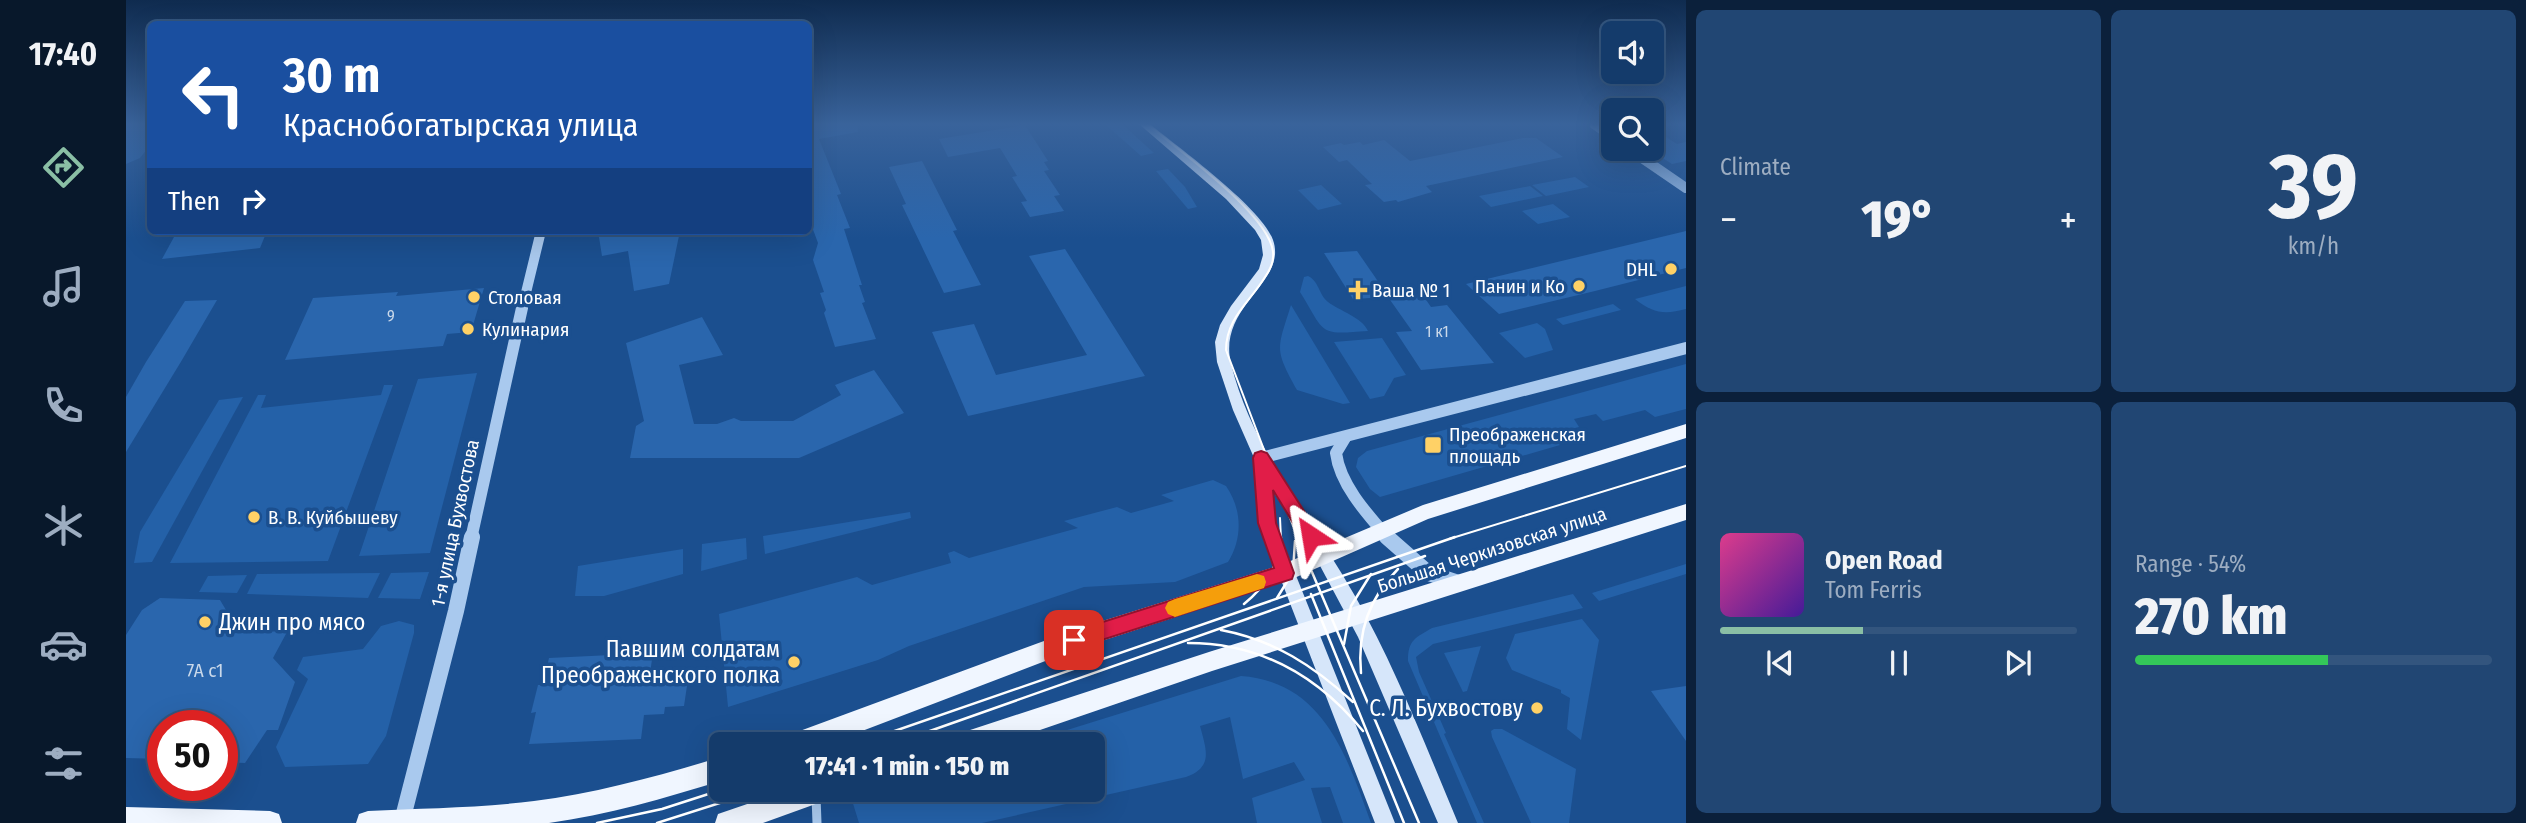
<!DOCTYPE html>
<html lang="en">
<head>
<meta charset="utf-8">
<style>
  :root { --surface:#143b6b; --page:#214673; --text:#f1f3f6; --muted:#9dadc1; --line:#33557e; --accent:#8abfa5 }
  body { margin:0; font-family:"Fira Sans Condensed",sans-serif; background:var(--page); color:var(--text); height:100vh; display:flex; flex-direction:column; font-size:26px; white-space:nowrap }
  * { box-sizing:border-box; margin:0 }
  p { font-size:23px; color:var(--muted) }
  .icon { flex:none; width:38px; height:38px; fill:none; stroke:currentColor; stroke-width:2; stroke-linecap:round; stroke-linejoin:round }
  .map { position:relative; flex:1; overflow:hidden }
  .sheet { display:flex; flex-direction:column; gap:10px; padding:10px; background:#0b203b; width:840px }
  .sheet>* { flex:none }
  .hud { position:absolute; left:21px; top:21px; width:665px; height:214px; border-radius:10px; box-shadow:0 7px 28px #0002,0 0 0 2px var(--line); background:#1a4fa0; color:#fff; overflow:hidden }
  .tools { position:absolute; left:1475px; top:21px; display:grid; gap:14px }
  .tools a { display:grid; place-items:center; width:63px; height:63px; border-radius:10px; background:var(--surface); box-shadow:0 7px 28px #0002,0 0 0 2px var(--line); font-size:35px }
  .speed { position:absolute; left:21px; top:710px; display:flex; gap:14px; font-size:35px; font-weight:700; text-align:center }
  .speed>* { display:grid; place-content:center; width:91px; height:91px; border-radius:50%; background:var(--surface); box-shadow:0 7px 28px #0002,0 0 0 2px var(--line); line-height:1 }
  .speed .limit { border:10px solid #d22; background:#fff; color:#111 }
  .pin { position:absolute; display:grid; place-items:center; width:60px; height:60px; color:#fff; margin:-30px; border-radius:14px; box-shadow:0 4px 10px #0006 }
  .me { position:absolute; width:77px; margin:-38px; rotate:327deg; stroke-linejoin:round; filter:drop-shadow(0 0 5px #0008) }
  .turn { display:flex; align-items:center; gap:24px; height:147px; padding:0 21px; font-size:32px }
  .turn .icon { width:91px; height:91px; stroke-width:2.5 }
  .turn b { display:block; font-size:49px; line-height:60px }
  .then { display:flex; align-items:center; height:66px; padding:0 21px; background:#0003; gap:14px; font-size:26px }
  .big { font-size:52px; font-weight:800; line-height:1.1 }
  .sheet .widget { flex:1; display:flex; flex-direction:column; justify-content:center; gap:10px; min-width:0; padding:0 24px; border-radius:10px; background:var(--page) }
  .sheet .dial { align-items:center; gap:0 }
  .dial b { font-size:91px; line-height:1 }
  .song { display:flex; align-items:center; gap:21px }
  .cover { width:84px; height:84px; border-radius:10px; background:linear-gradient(135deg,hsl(330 70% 55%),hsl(260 70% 35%)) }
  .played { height:7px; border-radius:4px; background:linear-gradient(90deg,var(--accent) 40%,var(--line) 40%) }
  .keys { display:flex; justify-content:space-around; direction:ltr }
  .heat { display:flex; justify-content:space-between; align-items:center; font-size:38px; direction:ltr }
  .charge { height:10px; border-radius:5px; background:linear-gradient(90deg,#34c759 54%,var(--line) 0) }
  .sheet .tiles { flex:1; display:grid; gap:10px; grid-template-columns:repeat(2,1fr) }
  .trip { position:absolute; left:583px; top:732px; width:396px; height:70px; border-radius:10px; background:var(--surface); box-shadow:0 7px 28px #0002,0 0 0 2px var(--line); font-weight:800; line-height:70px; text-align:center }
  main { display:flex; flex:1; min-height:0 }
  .dock { display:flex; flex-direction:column; width:126px; justify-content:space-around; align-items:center; background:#08182b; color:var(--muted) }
  .dock .icon { width:49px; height:49px }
  .dock .on { color:var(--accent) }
  .dock b { font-size:32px; color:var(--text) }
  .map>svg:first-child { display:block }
  .green { fill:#2461a8 }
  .building { fill:#2a66ad }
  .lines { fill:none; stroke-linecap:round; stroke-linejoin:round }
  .minor { stroke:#a9c9ee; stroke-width:9 }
  .tertiary-far2 { stroke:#a9c9ee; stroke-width:10 }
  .tertiary-far1 { stroke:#a9c9ee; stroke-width:12 }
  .tertiary { stroke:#a9c9ee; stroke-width:16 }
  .secondary { fill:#d6e6fa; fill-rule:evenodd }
  .primary { fill:#f0f6ff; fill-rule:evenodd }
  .tram-far1 { stroke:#fff; stroke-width:2 }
  .tram { stroke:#fff; stroke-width:2.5 }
  .route { fill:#e11d48; stroke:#92132f; stroke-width:2 }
  .slow { fill:#f59e0b }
  .poi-dot { fill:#ffd166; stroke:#1b4f8f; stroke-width:2.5 }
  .labels { text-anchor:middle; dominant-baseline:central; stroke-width:7; stroke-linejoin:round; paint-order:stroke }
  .number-label { font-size:16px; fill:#cad9ea }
  .poi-label { font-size:19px; fill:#fff; stroke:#1b4f8f; text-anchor:start }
  .street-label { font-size:19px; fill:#fff; stroke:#1b4f8f }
  .near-number-label { font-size:19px; fill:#cad9ea }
  .near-poi-label { font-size:23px; fill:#fff; stroke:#1b4f8f; text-anchor:end }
</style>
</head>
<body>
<main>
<nav class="dock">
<b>17:40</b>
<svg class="icon on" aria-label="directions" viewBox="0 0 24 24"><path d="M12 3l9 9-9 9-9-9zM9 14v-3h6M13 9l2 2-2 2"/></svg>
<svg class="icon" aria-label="music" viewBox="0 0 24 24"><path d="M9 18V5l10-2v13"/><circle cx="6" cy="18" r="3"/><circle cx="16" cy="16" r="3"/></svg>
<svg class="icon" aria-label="phone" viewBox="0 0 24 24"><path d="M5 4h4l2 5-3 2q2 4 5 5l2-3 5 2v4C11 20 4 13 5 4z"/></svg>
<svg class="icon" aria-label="climate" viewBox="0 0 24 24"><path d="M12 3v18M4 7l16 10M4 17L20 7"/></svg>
<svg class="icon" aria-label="car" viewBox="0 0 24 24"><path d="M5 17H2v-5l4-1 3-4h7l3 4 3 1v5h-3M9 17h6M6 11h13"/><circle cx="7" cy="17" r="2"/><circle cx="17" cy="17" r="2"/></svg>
<svg class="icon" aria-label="filters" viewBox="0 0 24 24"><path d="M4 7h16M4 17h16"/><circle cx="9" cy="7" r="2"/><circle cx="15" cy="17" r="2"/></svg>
</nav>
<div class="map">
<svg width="1560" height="823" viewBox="0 0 1560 823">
  <rect width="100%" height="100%" fill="#1b4f8f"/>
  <g class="green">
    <polygon points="979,124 996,124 1028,153 1015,156"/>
    <polygon points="1042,169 1059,187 1071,207 1062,209 1030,171"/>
    <polygon points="1449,177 1463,187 1420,196 1406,185"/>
    <polygon points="1195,185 1216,204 1192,210 1172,190"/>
    <polygon points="1404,186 1417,196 1365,207 1353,196"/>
    <polygon points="1427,204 1444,217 1412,224 1396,211"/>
    <path d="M1182,276C1193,281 1193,295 1202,302C1214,311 1237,318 1242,331C1191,335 1200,334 1174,292L1178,277Z"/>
    <path d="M1560,286V309C1538,315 1527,313 1509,299Z"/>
    <polygon points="1487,304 1495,310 1437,325 1430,319"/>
    <path d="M1165,305L1224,403L1217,404L1171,390C1148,348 1151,350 1165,305Z"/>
    <polygon points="1411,323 1419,329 1427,350 1399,358 1373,333"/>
    <polygon points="1256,338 1280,375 1268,378 1258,396 1244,399 1208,342"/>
    <polygon points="1560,364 1560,409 1529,417 1519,410 1477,421 1470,414 1448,419 1453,427 1424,434 1434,445 1254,497 1244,489 1230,467 1232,458 1241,451"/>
    <polygon points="351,373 304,553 233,556 292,379"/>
    <polygon points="258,385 267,385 202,561 44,563 132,395 140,395 135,408 255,395"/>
    <polygon points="117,397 26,562 8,563 14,532 93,400"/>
    <path d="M1087,480L1100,486C1116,509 1117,538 1102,562L1049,582L958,587L783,646L752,660L602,707L593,614L731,577L746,585L825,563L822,553L828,551L843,558L952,528L938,521L991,507L1005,513L1048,501L1035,495Z"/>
    <polygon points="784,512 785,518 639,554 637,536"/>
    <polygon points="620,538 621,559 575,571 576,544"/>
    <polygon points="557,549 557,574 478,596 449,596 452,566"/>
    <polygon points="1560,564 1560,574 1473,601 1466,593"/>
    <polygon points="303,572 294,599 252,598 265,573"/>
    <polygon points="254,573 242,598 121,594 131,574"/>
    <polygon points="121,575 111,593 73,592 82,576"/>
    <path d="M1447,594L1457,608L1307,644L1290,657L1293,672L1320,733L1318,734L1358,823H1351L1282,661C1282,640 1289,638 1306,628Z"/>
    <polygon points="1456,619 1473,640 1455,740 1441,729 1444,698 1435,693 1435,690 1386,670 1380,658 1389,634"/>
    <polygon points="273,621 288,625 288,633 260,736 242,764 159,767 150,747 182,679 171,670 177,657 237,649 255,626"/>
    <polygon points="1355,646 1341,691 1337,692 1318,653"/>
    <path d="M1115,676C1198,682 1221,757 1245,823H1217L1204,787L1185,788L1196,823H1131L1126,798L1179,780L1168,762L1117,779L1104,717L1074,726C1080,749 1088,767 1060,777L856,823H733L725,797L749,789H966V744H896Z"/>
    <polygon points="1368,729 1376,729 1450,769 1443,823 1405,823 1366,737 1365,731"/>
  </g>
  <g class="building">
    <polygon points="0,124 24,124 24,145 14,158 0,164"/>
    <polygon points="682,124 731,124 732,132 693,139 715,194 711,195 724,228 718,229 736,285 733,285 739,302 736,303 750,339 709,347 698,313 700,310 694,293 698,292 687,260 692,243 682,216"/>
    <polygon points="899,125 922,161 918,162 923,170 918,171 934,195 928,196 938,211 904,217 895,202 901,201 886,177 891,176 874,148 822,157 813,139"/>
    <polygon points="1526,128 1551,144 1560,142 1560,161 1546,164 1526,151"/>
    <polygon points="1397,138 1410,138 1437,157 1300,186 1306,192 1272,202 1270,200 1258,202 1239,185 1246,184 1221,160 1213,162 1197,147 1215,143 1218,145 1234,142 1237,145 1258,140 1284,161"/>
    <polygon points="796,161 831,230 827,231 855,285 818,293 776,205 780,204 763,167"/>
    <polygon points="98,231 141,231 134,248 36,259 48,237"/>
    <polygon points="472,231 554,231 543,284 508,291 502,251 476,256"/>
    <polygon points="1560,231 1560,268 1469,291 1373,314 1340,284"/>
    <polygon points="939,249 1019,376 842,416 806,332 848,324 870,375 961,355 903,256"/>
    <polygon points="1231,251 1249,277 1262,297 1227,299 1198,253"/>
    <polygon points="358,288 345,332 321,334 317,346 159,360 187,298 272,292 270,296"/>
    <polygon points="1296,294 1305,307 1321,305 1368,363 1295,370 1270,332 1286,331 1262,297"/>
    <polygon points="91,300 56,360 0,452 0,397 20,362 59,301"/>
    <polygon points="576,317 597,355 553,365 568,424 591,424 608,418 615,421 667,421 715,395 709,385 748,370 778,413 673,458 504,458 510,426 518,421 500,343"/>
    <polygon points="34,598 94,600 112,630 161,632 147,658 169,682 152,730 141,730 119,763 96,762 96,726 37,726 37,759 0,758 0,635 16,610"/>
    <polygon points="527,653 524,673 543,672 542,680 562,679 558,706 539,707 538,714 518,715 515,739 403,744 410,712 405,713 412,685 417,685 423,658"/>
    <polygon points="1560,686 1560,741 1525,691"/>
  </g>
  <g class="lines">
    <polyline class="minor" points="690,796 691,823"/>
    <g class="tertiary-far2">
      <polyline points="1468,124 1488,138"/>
      <polyline points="1503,149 1560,188"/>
      <polyline points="396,309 415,231"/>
    </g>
    <g class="tertiary-far1">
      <path d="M1219,438L1210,453C1214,485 1242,515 1263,539"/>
      <polyline points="1135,458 1560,348"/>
      <polyline points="345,539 396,308"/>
    </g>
    <g class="tertiary">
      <polyline points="1261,537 1302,573 1333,583"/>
      <polyline points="276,821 330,611 346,537"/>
    </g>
    <path class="secondary" d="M1013,124H1024C1054,149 1135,207 1147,240C1162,283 1091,305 1105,364C1127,451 1186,520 1229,596C1270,668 1300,747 1332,823H1312L1232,637L1192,562L1145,488L1149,523L1269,823H1249L1133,523L1129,460L1107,410L1091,362L1089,342L1094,325L1105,306L1133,269L1137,255L1135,240L1129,230L1100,199Z"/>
    <g class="primary">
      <polygon points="1560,424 1560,438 1302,519 1166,579 948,650 702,744 660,744 663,736 671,732 948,630 1155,565 1297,505"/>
      <polygon points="1560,504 1560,520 1086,671 873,744 827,744 830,736 838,732 1086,651"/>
      <path d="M595,757V781C539,798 481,815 423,823H230L233,814L242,811C297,808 353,808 408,801C471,793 533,776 595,757Z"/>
      <polygon points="665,789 713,789 709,797 637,823 589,823 592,814"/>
      <polygon points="0,807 144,811 153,814 156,823 0,823"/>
    </g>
    <g class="tram-far1">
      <path d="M1021,124C1051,149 1143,214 1147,252C1148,260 1144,270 1139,277C1124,302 1100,318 1100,350L1172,539"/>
      <polyline points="1154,518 1155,539"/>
      <polyline points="1323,539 1560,466"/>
    </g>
    <g class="tram">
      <polyline points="1171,537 1293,823"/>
      <polyline points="1185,594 1278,823"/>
      <polyline points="1151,598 1167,572 1169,541"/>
      <path d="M1118,604C1140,586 1153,566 1155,537"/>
      <path d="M1095,630C1148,640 1188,666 1227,702"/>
      <path d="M1062,643C1134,643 1192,676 1237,731"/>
      <polyline points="1218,644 1225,606 1245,574"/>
      <path d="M1235,673C1231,632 1243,598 1272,569"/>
      <polyline points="731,744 1329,537"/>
      <polyline points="767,744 1299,556"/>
      <polyline points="471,823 536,809 598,789"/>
      <polyline points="531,823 638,789"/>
    </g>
  </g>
  <linearGradient id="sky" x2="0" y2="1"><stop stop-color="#0f2b4f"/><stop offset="0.52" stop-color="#39639b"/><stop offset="1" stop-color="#39639b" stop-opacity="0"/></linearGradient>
  <rect width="1560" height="239" fill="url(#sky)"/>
  <polygon class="route" points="1135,451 1141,453 1194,536 1191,541 1185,543 1178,541 1147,490 1150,523 1168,573 1166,579 948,649 941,646 938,640 941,634 948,631 1148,568 1132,523 1127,458 1129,453"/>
  <polygon class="slow" points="1131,574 1138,576 1140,582 1138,588 1049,617 1042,614 1039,608 1042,602 1049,599"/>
  <g class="poi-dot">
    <circle cx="1545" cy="269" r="7"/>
    <circle cx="1453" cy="286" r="7"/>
    <path d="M1228.5 279.5h7v7h7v7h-7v7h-7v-7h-7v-7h7z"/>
    <circle cx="348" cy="297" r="7"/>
    <circle cx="342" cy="329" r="7"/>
    <rect x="1298" y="436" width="18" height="18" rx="3.5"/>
    <circle cx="128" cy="517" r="7"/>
    <circle cx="79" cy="622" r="7"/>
    <circle cx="668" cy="662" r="7"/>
    <circle cx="1411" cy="708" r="7"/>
  </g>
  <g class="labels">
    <g class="number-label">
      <text x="265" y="315">9</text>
      <text x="1311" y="331">1 к1</text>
    </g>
    <g class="poi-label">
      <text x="1531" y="269" text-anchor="end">DHL</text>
      <text x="1439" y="286" text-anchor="end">Панин и Ко</text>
      <text x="1246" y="290">Ваша № 1</text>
      <text x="362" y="297">Столовая</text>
      <text x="356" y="329">Кулинария</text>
      <text x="1323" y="434">Преображенская<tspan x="1323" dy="22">площадь</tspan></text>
      <text x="142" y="517">В. В. Куйбышеву</text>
    </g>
    <g class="street-label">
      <text transform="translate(329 523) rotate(-78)">1-я улица Бухвостова</text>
      <text transform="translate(1366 550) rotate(-18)">Большая Черкизовская улица</text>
    </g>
    <g class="near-number-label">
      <text x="79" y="670">7А с1</text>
    </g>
    <g class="near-poi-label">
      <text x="93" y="622" text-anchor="start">Джин про мясо</text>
      <text x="654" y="649">Павшим солдатам<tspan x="654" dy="26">Преображенского полка</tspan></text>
      <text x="1397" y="708">С. Л. Бухвостову</text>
    </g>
  </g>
</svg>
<div class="tools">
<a><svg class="icon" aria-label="sound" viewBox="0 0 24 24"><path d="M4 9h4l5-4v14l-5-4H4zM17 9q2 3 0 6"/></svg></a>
<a><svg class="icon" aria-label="search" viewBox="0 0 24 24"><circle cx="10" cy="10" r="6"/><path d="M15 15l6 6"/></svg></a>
</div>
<div class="speed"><div class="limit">50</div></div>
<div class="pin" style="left:948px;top:640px;background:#d93025"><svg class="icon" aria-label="arrive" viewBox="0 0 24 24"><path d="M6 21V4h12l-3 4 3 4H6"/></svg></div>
<svg class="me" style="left:1185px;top:536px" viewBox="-20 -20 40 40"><path d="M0-17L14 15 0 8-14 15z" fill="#e11d48" stroke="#fff" stroke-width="4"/></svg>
<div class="trip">17:41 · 1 min · 150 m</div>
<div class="hud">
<div class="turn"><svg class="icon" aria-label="left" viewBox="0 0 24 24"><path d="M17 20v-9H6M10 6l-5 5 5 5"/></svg><div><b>30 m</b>Краснобогатырская улица</div></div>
<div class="then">Then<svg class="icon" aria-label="right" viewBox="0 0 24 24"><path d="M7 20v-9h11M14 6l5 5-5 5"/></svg></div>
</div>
</div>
<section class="sheet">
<div class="tiles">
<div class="widget"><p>Climate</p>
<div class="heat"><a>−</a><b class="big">19°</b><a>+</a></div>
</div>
<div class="widget dial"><b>39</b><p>km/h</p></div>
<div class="widget">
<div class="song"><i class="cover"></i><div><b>Open Road</b><p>Tom Ferris</p></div></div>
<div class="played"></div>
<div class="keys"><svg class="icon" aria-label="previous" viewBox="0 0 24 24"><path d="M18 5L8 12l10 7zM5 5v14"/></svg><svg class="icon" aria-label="pause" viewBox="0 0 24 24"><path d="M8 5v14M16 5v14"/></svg><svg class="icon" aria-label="next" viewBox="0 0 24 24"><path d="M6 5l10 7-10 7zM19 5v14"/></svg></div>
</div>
<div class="widget"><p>Range · 54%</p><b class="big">270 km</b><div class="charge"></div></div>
</div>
</section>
</main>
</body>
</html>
